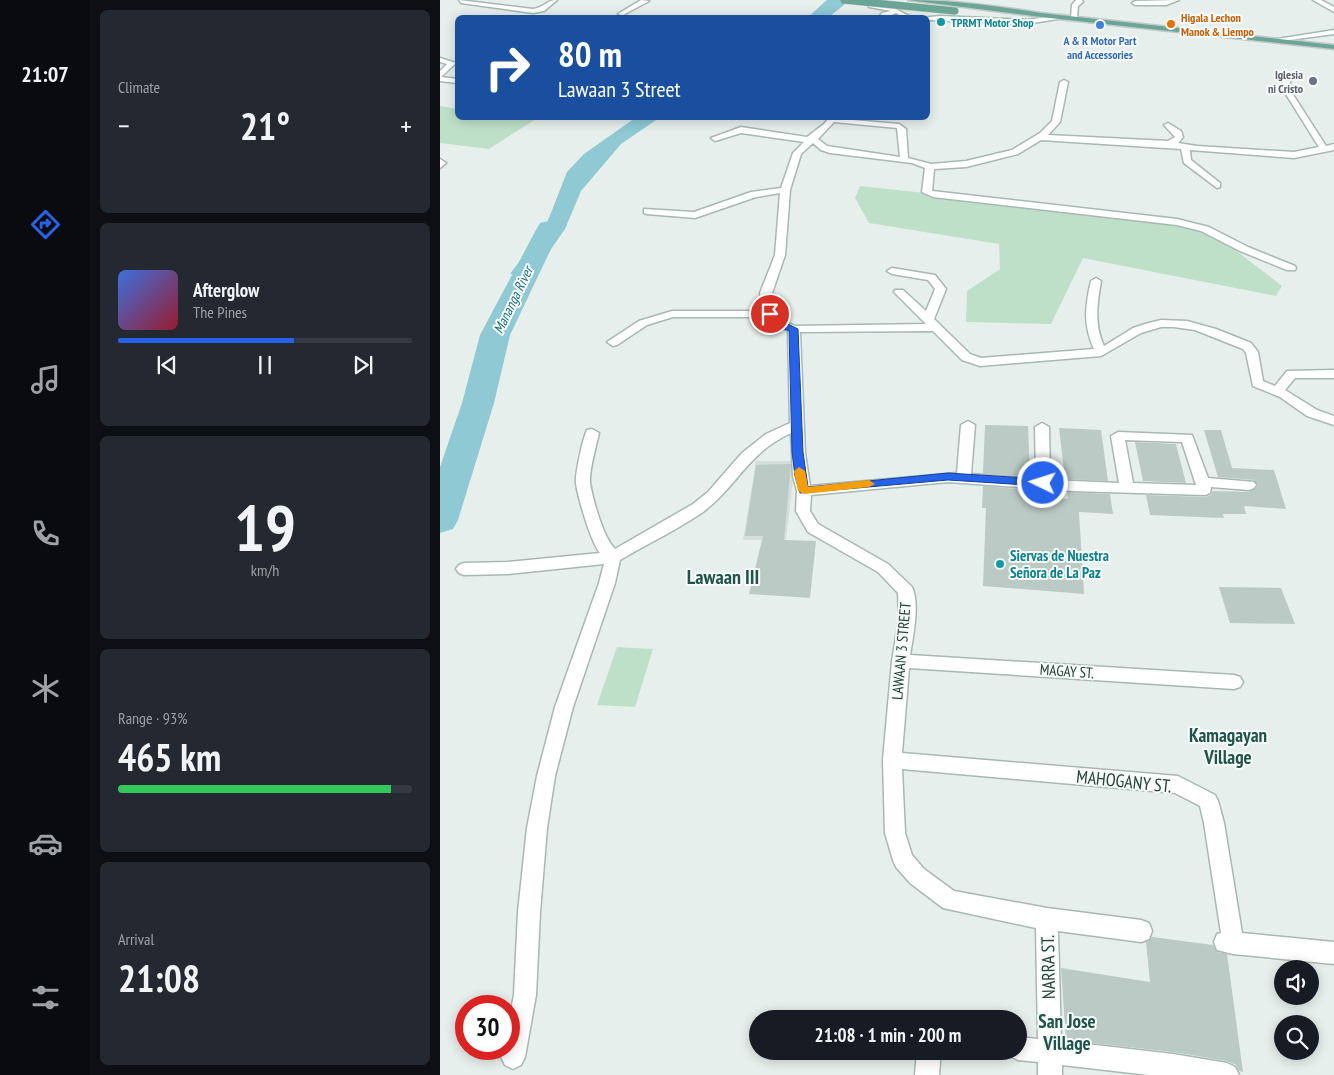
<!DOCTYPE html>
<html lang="en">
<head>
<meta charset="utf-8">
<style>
  :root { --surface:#171b24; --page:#242831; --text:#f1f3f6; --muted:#9ea1a6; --line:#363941; --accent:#2563eb }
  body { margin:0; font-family:"PT Sans Narrow",sans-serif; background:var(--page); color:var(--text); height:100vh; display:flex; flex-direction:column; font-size:19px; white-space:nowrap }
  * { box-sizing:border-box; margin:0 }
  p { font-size:16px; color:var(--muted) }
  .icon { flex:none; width:28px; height:28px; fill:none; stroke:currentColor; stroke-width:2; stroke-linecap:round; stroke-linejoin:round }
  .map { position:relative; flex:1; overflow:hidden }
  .panel { display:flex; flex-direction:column; gap:10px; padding:10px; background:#0d0f14; width:350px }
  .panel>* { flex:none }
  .hud { position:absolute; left:15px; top:15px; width:475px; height:105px; border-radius:8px; box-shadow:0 2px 12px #0003; background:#1a4fa0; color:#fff; overflow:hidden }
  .fabs { position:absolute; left:834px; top:960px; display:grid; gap:10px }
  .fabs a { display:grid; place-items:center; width:45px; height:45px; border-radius:50%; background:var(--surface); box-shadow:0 2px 12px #0003; font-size:25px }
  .speed { position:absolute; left:15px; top:995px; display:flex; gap:10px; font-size:25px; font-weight:700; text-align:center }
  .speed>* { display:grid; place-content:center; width:65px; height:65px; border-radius:50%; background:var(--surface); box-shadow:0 2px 12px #0003; line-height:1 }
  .speed .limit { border:8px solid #d22; background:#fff; color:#111 }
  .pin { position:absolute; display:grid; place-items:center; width:42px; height:42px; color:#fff; margin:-21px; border:2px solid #fff; border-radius:50%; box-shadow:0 1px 5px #0007 }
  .me { position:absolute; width:55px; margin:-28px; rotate:274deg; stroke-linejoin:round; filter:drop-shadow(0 0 4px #0008) }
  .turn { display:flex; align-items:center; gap:18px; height:105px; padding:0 20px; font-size:22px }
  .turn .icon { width:65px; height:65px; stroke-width:2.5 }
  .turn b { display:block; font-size:35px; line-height:42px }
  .big { font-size:38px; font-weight:800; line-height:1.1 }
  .panel .tile { flex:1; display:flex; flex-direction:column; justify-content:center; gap:8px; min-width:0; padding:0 18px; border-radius:8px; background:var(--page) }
  .panel .dial { align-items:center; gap:0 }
  .dial b { font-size:65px; line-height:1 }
  .song { display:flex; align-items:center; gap:15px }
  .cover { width:60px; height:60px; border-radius:8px; background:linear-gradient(135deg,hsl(220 70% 55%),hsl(350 70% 35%)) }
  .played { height:5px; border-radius:2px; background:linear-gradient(90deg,var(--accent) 60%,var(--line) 60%) }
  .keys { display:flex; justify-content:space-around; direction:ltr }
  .heat { display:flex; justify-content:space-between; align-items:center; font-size:28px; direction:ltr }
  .charge { height:8px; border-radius:4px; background:linear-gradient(90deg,#34c759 93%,var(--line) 0) }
  .trip { position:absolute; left:309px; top:1010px; width:278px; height:50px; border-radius:25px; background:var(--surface); box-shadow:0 2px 12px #0003; font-weight:800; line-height:50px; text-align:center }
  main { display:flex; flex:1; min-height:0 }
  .menu { display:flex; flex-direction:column; width:90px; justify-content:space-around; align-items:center; background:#090b0e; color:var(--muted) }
  .menu .icon { width:35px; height:35px }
  .menu .on { color:var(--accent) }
  .menu b { font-size:22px; color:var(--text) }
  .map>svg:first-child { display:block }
  .built { fill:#d4dfda }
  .green { fill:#bfe0c8 }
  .water { fill:#8ec9d4 }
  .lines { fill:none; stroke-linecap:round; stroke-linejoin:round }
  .river { fill:#8ec9d4; fill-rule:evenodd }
  .building { fill:#bbcac4 }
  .street-casing { stroke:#a8b8b2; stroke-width:3 }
  .secondary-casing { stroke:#a4bbb3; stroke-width:3 }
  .primary-casing { stroke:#c2cac8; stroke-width:3 }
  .street { fill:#fff; fill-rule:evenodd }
  .secondary { fill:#fff; fill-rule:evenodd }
  .primary { fill:#6aa596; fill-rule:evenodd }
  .primary-bridge-casing { stroke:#c2cac8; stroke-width:8; stroke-linecap:butt }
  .primary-bridge { stroke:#6aa596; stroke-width:7 }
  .route { fill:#2563eb; stroke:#184099 }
  .slow { fill:#f59e0b }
  .culture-dot { fill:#0f9aa8; stroke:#f7fbf9; stroke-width:2 }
  .food-dot { fill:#e8710a; stroke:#f7fbf9; stroke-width:2 }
  .shop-dot { fill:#3f7fe0; stroke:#f7fbf9; stroke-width:2 }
  .worship-dot { fill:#6b7280; stroke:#f7fbf9; stroke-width:2 }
  .labels { text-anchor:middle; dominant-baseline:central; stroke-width:4; stroke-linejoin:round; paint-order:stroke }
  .far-food-label { font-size:12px; font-weight:bold; fill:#c56008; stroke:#f7fbf9; text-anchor:start }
  .far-culture-label { font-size:12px; font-weight:bold; fill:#0d838f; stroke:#f7fbf9; text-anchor:start }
  .far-shop-label { font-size:12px; font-weight:bold; fill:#366cbe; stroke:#f7fbf9 }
  .far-worship-label { font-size:12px; font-weight:bold; fill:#5b616d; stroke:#f7fbf9; text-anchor:end }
  .far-water-label { font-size:14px; font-style:italic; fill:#1c6f80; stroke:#f7fbf9 }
  .culture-label { font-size:15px; font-weight:bold; fill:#0d838f; stroke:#f7fbf9; text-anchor:start }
  .street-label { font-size:15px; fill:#24423a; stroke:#f7fbf9 }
  .near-street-label { font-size:18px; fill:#24423a; stroke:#f7fbf9 }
  .near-neighbourhood-label { font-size:19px; font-weight:bold; fill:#1f5548; stroke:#f7fbf9 }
  .district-label { font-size:20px; font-weight:bold; fill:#1f5548; stroke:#f7fbf9 }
</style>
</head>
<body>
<main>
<nav class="menu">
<b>21:07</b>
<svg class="icon on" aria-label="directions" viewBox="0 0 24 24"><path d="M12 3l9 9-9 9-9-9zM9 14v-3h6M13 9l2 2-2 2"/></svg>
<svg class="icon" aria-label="music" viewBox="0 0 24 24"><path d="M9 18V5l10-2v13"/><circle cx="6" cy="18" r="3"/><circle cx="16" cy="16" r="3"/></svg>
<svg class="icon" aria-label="phone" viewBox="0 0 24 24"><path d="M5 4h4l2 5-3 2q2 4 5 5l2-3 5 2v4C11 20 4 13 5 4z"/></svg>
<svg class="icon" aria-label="climate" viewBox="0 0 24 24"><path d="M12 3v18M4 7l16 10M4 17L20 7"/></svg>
<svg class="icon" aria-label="car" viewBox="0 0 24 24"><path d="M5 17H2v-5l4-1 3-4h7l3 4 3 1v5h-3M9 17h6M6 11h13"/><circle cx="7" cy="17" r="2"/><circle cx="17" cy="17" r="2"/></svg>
<svg class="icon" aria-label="filters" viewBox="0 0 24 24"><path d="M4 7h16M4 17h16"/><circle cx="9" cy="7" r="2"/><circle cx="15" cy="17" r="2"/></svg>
</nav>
<section class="panel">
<div class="tile"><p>Climate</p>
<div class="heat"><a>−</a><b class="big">21°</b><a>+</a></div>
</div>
<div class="tile">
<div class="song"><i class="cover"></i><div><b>Afterglow</b><p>The Pines</p></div></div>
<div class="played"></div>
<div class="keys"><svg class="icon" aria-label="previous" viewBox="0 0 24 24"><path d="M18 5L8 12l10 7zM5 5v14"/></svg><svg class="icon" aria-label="pause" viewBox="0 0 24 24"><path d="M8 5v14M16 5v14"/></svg><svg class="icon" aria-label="next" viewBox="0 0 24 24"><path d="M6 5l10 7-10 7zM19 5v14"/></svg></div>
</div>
<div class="tile dial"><b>19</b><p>km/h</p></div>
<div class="tile"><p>Range · 93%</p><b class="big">465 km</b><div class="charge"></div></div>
<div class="tile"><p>Arrival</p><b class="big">21:08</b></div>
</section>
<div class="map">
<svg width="894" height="1075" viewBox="0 0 894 1075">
  <rect width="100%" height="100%" fill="#e6efeb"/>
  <polygon class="built" points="316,461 355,461 346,540 303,540"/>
  <g class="green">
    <polygon points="0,106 17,109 18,118 96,119 49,149 0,143"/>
    <polygon points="420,186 726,219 764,226 842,286 836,296 643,258 611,324 526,322 527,291 560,269 559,244 429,223 415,198"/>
    <polygon points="177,647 213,649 195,707 157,705"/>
  </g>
  <g class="water">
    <polygon points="387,0 410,0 389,17 367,18"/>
    <polygon points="195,118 219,118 181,144 141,191 125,229 93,275 70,274 105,228 127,172 144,154"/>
  </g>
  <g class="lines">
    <polygon class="river" points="109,221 118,223 121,228 70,335 54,403 18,520 13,529 0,533 0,467 22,403 40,335 97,228 100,223"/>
  </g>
  <g class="building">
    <polygon points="545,425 588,426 590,477 543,473"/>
    <polygon points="619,428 661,430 668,481 625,479"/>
    <polygon points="764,430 781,430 792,468 834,470 846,509 804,506 806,514 783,514 784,518 710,515 706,495 765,497 771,495 772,491 809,492 818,486 814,480 778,477"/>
    <polygon points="695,442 736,444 746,483 703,481"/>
    <polygon points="351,464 344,540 376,541 370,598 309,594 323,536 305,536 316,465"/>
    <polygon points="543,486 590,490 591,497 628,499 627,492 670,494 673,514 639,512 644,594 543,586 546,508 542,508"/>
    <polygon points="779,587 841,588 855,624 790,623"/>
    <polygon points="712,937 773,945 777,952 787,954 803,1072 799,1071 796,1065 787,1061 733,1052 626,1040 621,968 710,982 706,942"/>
  </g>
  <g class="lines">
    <g class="street-casing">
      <g id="street">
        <path d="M19,0L93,9C103,8 107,0 117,0L104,11L93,13L21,3Z"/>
        <polygon points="201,0 209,1 183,15 178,14"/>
        <polygon points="636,0 642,0 643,2 638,6 637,18 634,20 631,18 632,5"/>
        <polygon points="739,0 726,5 695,5 692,3 695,1"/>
        <polygon points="873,0 881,0 894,7 894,12"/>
        <polygon points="431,4 450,6 473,18 464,18 456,13 445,18 438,18 442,13 451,11 429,7 429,5"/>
        <polygon points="621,15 623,16 623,18 587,24 488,20 488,18 480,18 500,16 587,20"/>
        <polygon points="0,58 16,63 1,77 18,79 18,83 0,81 0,71 7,64 0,62"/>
        <path d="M843,75L850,77V88L852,93L886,146L894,144V150L854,158L750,150L751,160L780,183V187L777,188L744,163L741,149L601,140L578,154L526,167L494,169L492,191L737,219L769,227L808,247L855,266L856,268L855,270H847L800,251L761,231L737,225L493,197L482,192L485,168L472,163L390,153L381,150L373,143L361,154L350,190L345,255L332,293L335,313L343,321L355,326L486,324L454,292L455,290H463L486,311L495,289L488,280L452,274L447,271L452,268L495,275L506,289L494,319L530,354L541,358L654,349C643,325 645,306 651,281L656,278L661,281C657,304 654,324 664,346L693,328L705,324L721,320L747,321L776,329L811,343L818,352L823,381L835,386L847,371L894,370V378H855L845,390L877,410L894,416V425L867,416L840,397L813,386L806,353L803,349L755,330L734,327H721L701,333L661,356L540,366L522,360L493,331L360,332L365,453L370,486L517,473L521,425L528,421L535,425L531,474L596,479L595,427L602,423L609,427L610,480L679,483L671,436L678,432L752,435L768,478L814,482L816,485L814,488L809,490L771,487L770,493L765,495L633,491L508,482L371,495L370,511L378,524L448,564L472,587C480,603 473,637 470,655L794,675L800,677L803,682L800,687L794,689L469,668L462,753L738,776L775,795L778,801L784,823L802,933L894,942V964L793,954L777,950L774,942L777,934L781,933L764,823L760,806L735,793L462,769L465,833L472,855L484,869L514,891L607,908L701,920L709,923L712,931L709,939L701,942L618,931L621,1041L733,1054L787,1063L795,1067L799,1075H709L622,1065V1075H598V1062L578,1060L570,1056L568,1051H578V1037L598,1039L596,928L503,908L470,883L456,867L453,860L445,833L443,760L452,661L459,619L458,593L438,572L368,532L356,511L357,491L353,476L351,433C307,453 297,487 263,512C237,530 207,544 180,560L175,583L133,707L115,776L107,828L100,912L96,995L85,1057L81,1065L73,1069L65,1065L61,1057L63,1049H69V1020L74,995L78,912L87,828L97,776L115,707L159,583L164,564L68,574L24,575L19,573L16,569L19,565L24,563L68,562L160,553C151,542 138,498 136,483C135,474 143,438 147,430L152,429L159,433C156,447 149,470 150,483C153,500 163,537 175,549L253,504L268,492L302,453L326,434L350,423L348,331L335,325L327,317H233L207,325L177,345L173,346L167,342L199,321L232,311H324L320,293L335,255L340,193L316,197L255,218L207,214L204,213V209L254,212L311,192L341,188L353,153L364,142L301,133L275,141L271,138L301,127L367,137L384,124L389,118L459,124L466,129L468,158L491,164L526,161L572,150L600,133L612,121L620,82L624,80L628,82L620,122L608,135L728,141L735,137L724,125L728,123L741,131L743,137L738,143L757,146L854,152L879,147L842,88ZM394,122L457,128L460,157L387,146L378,139ZM685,440L742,442L756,485L693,483Z"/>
        <polygon points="0,159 6,163 0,168"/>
        <polygon points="477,1051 501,1051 499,1075 475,1075"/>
      </g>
    </g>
    <g class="secondary-casing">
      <polygon id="secondary" points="894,30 894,34 834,42 831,40"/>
    </g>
    <g class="primary-casing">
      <path id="primary" d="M468,0C512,0 557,6 601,13L894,45V49L601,17Z"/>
    </g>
    <use href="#street" class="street"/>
    <use href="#secondary" class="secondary"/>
    <use href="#primary" class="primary"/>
    <g class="primary-bridge-casing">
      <polyline id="primary-bridge" points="404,0 515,11"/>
    </g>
    <use href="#primary-bridge" class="primary-bridge"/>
  </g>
  <polygon class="route" points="327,312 333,312 342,321 358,329 363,452 368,487 508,473 603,479 609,483 603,486 508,480 360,493 355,476 352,452 349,331 336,325 327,316"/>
  <polygon class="slow" points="359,467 365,471 368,487 429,480 435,484 429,487 364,494 358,491 354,471"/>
  <g class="culture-dot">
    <circle cx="501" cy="22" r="5"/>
    <circle cx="560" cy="564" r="5"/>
  </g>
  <circle class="food-dot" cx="731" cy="24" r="5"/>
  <circle class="shop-dot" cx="660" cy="25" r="5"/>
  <circle class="worship-dot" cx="873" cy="81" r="5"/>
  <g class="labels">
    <g class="far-food-label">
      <text x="741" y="17">Higala Lechon<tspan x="741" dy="14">Manok &amp; Liempo</tspan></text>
    </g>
    <g class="far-culture-label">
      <text x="511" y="22">TPRMT Motor Shop</text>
    </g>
    <g class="far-shop-label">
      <text x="660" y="40">A &amp; R Motor Part<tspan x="660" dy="14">and Accessories</tspan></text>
    </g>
    <g class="far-worship-label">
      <text x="863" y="74">Iglesia<tspan x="863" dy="14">ni Cristo</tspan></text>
    </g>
    <g class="far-water-label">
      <text transform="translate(73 300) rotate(-64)">Mananga River</text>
    </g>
    <g class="culture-label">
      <text x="570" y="555">Siervas de Nuestra<tspan x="570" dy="17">Señora de La Paz</tspan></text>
    </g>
    <g class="street-label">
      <text transform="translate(461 651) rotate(-85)">LAWAAN 3 STREET</text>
      <text transform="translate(627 671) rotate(4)">MAGAY ST.</text>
    </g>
    <g class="near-street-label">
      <text transform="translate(684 781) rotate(6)">MAHOGANY ST.</text>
      <text transform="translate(608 967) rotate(-91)">NARRA ST.</text>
    </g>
    <g class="near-neighbourhood-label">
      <text x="788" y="735">Kamagayan<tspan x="788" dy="22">Village</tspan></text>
      <text x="627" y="1021">San Jose<tspan x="627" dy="22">Village</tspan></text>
    </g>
    <g class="district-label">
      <text x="283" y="577">Lawaan III</text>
    </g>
  </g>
</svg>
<div class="fabs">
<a><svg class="icon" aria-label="sound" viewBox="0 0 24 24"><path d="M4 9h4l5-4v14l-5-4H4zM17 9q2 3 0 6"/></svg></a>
<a><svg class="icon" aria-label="search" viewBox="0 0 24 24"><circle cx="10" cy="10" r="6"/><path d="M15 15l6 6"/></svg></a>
</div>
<div class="speed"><div class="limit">30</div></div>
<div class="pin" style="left:330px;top:314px;background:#d93025"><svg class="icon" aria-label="arrive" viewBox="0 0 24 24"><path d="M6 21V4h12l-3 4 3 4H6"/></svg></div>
<svg class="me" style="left:603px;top:483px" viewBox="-20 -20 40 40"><circle r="17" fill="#2563eb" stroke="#fff" stroke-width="3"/><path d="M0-11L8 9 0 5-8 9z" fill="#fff"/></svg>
<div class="trip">21:08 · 1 min · 200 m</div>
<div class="hud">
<div class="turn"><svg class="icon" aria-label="right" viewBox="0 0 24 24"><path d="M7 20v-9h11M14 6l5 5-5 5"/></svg><div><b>80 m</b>Lawaan 3 Street</div></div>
</div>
</div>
</main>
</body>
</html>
